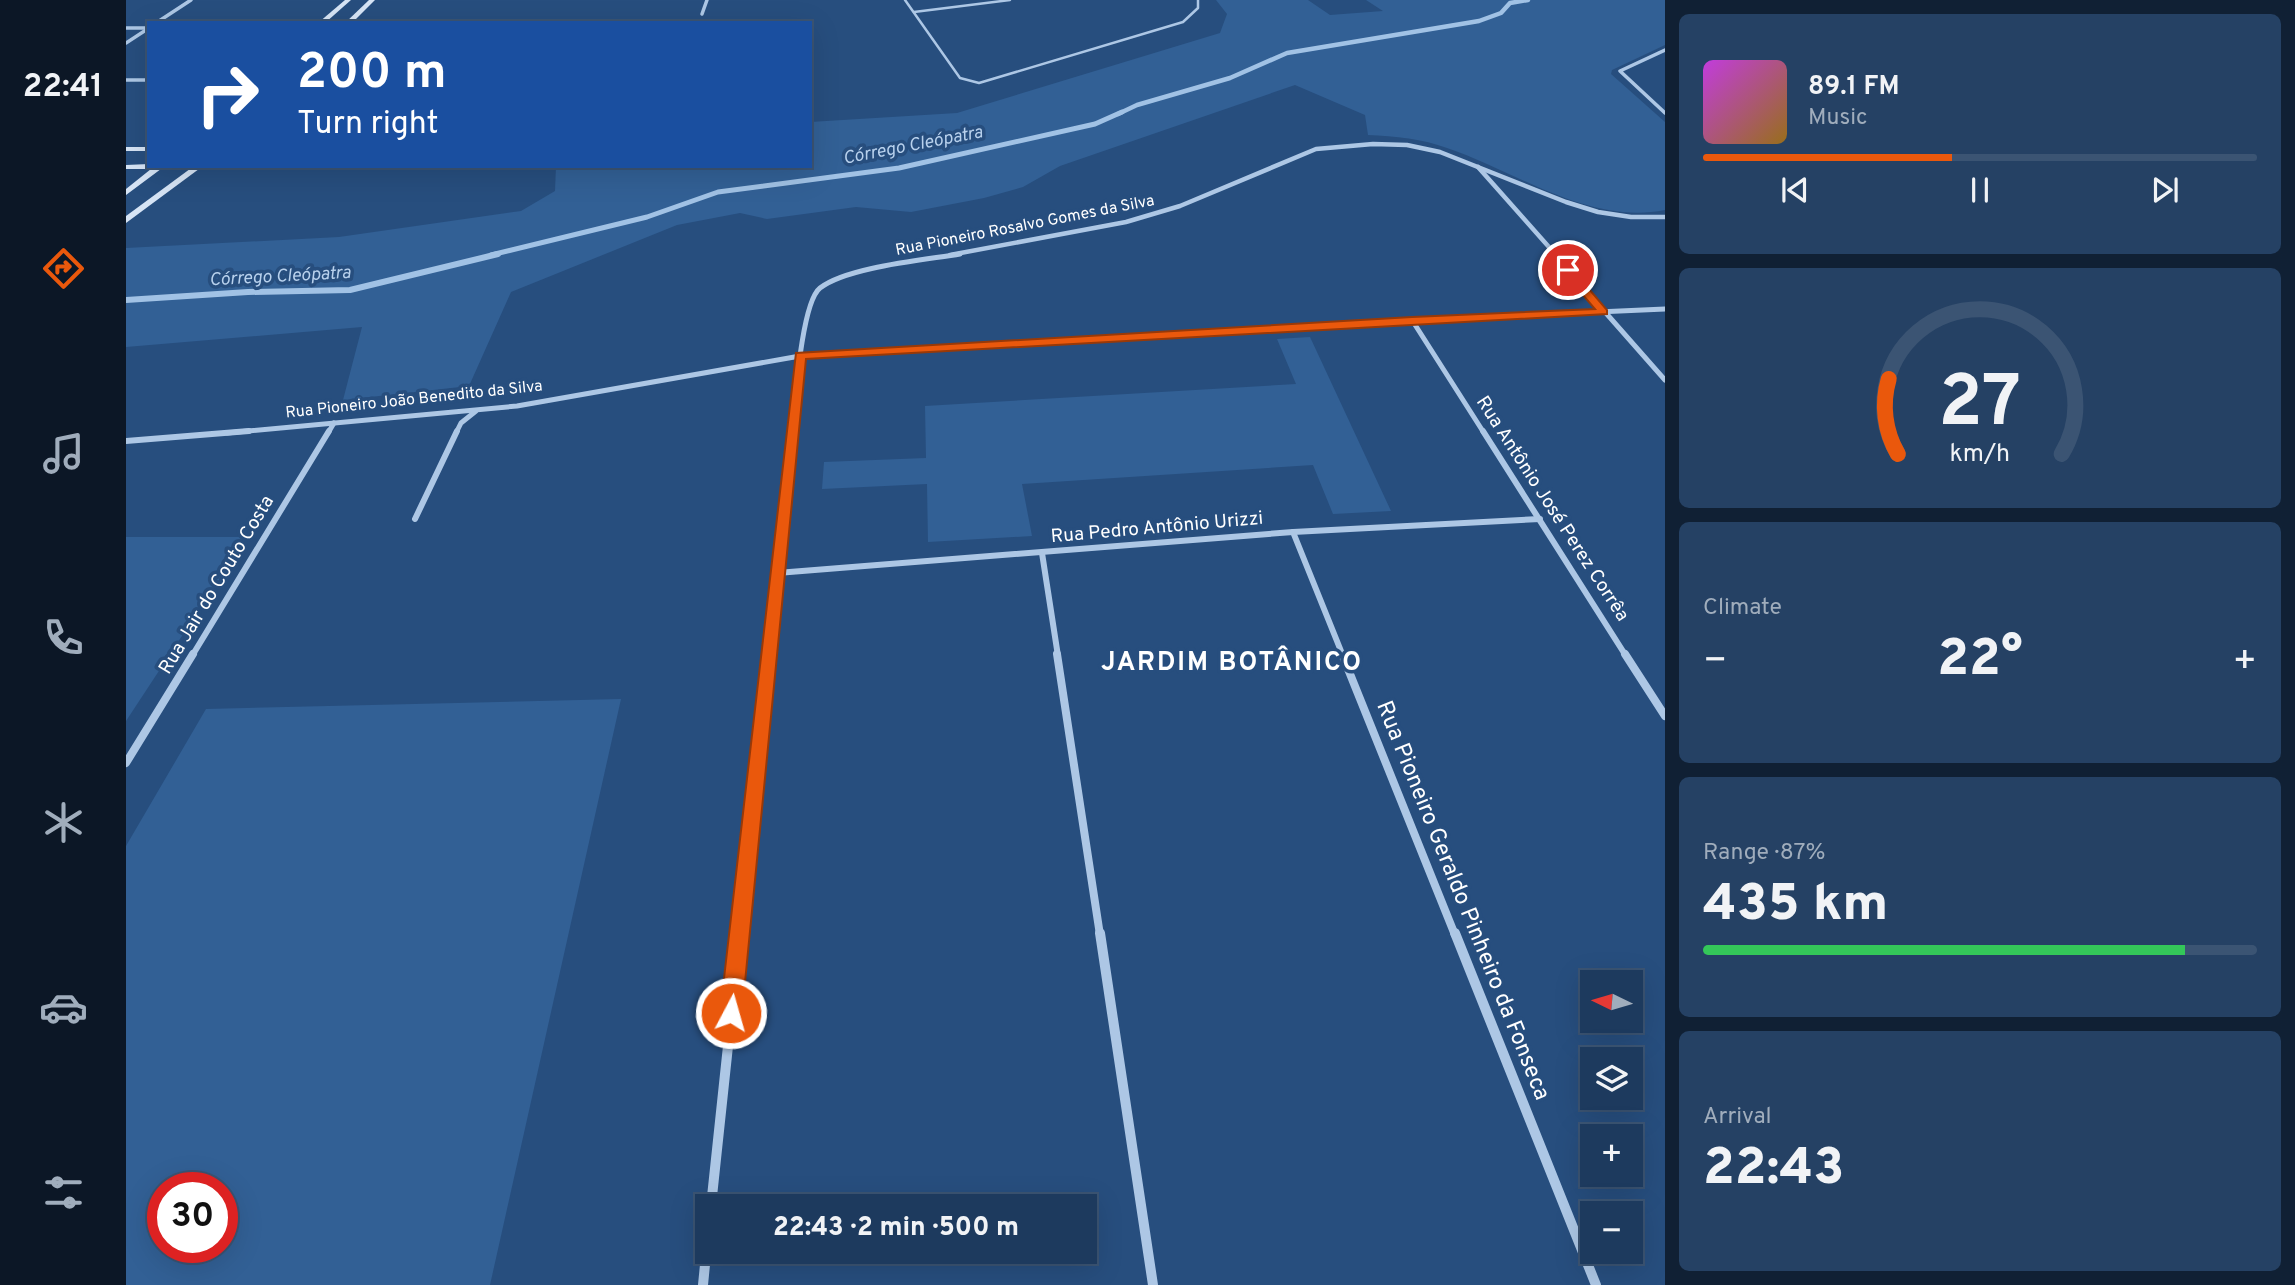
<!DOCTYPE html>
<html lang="en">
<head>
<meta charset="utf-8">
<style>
  :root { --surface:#1d3a5e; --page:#254164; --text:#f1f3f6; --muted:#a0adbc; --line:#3b5473; --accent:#ea580c }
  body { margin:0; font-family:Overpass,sans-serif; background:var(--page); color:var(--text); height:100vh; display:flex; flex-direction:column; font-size:26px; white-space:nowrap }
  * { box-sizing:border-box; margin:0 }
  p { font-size:23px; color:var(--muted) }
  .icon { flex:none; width:38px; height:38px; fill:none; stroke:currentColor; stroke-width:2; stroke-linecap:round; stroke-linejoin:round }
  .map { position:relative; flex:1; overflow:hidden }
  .details { display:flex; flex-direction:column; gap:14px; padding:14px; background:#102034; width:630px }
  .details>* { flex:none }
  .banner { position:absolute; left:21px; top:21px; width:665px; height:147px; border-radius:0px; box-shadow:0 7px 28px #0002,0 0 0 2px var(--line); background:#1a4fa0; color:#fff; overflow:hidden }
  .needle { width:46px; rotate:275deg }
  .buttons { position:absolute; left:1454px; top:970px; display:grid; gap:14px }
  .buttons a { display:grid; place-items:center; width:63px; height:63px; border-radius:0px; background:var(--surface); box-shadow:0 7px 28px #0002,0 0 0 2px var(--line); font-size:35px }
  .speed { position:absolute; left:21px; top:1172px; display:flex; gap:14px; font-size:35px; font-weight:700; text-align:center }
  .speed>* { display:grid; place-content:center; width:91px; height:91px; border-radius:50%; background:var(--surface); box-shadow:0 7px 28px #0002,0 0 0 2px var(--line); line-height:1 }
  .speed .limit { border:10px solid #d22; background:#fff; color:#111 }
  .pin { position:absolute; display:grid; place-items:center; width:60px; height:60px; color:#fff; margin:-30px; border:4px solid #fff; border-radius:50%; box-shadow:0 2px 7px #0007 }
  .me { position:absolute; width:77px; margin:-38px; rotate:6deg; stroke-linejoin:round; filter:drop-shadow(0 0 5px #0008) }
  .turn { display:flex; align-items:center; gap:24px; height:147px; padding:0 35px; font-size:32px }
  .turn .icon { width:91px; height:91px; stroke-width:2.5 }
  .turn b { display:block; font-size:49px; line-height:60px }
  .big { font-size:52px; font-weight:800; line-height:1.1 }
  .details .tile { flex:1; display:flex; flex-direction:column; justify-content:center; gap:10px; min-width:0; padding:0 24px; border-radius:10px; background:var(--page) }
  .details .dial { align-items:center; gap:0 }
  .dial svg { height:182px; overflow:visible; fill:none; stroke:var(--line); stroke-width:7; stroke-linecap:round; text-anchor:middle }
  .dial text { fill:var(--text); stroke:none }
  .song { display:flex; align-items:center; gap:21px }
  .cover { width:84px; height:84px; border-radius:10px; background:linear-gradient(135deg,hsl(290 70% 55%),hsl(40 70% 35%)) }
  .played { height:7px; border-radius:4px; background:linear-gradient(90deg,var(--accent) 45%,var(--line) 45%) }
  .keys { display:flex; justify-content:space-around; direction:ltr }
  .heat { display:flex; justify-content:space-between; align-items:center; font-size:38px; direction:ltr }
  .charge { height:10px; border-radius:5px; background:linear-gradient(90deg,#34c759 87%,var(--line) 0) }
  .trip { position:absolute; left:569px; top:1194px; width:402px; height:70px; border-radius:0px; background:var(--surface); box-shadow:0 7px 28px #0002,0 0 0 2px var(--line); font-weight:800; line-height:70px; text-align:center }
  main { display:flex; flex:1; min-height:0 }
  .tabs { display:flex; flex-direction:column; width:126px; justify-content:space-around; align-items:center; background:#0c1726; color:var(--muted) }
  .tabs .icon { width:49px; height:49px }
  .tabs .current { color:var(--accent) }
  .tabs b { font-size:32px; color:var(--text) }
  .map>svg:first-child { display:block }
  .green { fill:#326095; fill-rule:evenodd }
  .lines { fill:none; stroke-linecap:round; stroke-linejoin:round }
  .stream-far2 { stroke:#a1c2e5; stroke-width:4.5 }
  .stream-far1 { stroke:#a1c2e5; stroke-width:5 }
  .stream { stroke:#a1c2e5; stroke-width:6 }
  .lane { stroke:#adc7e5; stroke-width:2.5 }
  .street-far5 { stroke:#adc7e5; stroke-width:3.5 }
  .street-far4 { stroke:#adc7e5; stroke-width:4.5 }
  .street-far3 { stroke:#adc7e5; stroke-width:5 }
  .street-far2 { stroke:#adc7e5; stroke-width:6 }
  .street-far1 { stroke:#adc7e5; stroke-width:8 }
  .street { stroke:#adc7e5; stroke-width:10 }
  .secondary { fill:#d6e4f5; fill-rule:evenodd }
  .route { fill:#ea580c; stroke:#983908; stroke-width:2 }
  .labels { text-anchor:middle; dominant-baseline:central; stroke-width:7; stroke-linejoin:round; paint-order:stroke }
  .far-street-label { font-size:16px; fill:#fff; stroke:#274e7e }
  .far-water-label { font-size:18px; font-style:italic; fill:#b8d1ed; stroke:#274e7e }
  .street-label { font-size:19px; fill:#fff; stroke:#274e7e }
  .near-street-label { font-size:23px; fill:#fff; stroke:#274e7e }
  .district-label { font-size:26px; font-weight:bold; letter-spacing:2px; fill:#fff; stroke:#274e7e }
</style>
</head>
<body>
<main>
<nav class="tabs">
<b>22:41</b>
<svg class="icon current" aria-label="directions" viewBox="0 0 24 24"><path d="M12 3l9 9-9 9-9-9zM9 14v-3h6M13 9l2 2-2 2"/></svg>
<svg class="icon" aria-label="music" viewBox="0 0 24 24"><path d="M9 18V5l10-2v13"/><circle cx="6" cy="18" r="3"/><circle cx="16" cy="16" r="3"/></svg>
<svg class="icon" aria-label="phone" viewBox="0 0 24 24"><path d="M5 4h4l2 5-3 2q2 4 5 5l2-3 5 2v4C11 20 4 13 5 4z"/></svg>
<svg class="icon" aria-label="climate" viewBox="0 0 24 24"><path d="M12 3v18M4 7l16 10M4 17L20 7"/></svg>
<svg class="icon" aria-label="car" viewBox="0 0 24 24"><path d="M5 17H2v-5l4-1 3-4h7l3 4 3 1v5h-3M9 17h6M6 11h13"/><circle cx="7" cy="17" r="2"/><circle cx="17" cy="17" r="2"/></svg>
<svg class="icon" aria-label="filters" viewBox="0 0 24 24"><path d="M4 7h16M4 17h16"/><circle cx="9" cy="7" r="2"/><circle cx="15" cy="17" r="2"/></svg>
</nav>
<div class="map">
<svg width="1539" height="1285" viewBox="0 0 1539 1285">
  <rect width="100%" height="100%" fill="#274e7e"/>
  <g class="green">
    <path d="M1090,0H1182L1204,15L1257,11L1240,0H1539V45L1486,70L1485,74L1539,122V210C1462,225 1392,172 1321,148C1297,139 1269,136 1242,135L1239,115L1169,85L934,166L897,187L858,198L785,212L730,207L641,219L614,213L551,225L385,292L343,386L217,400L236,327L0,347V248L213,237L395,211L429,191L430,166H684V122L831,113L1094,33L1101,14Z"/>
    <polygon points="1184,337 1265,511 1207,514 1187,465 896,484 906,536 802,542 801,484 696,489 698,462 800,458 799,406 1170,384 1151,339"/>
    <polygon points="0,537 121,537 0,721"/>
    <path d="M495,699L364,1285H0V846L80,709ZM37,1188H96V1248H37Z"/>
  </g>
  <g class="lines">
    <polyline class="stream-far2" points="992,114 1011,105 1104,78 1161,53 1353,21 1375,13 1384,3 1402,0"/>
    <polyline class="stream-far1" points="365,255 521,217 592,192 773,168 969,124 996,112"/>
    <polyline class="stream" points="0,300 122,292 224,290 372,254"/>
    <g class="lane">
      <polyline points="779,0 834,78 853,83 1057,22 1072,8 1072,0"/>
      <polyline points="788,12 884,0"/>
    </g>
    <g class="street-far5">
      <polyline points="576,14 581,0"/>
      <polyline points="30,23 65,0"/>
      <polyline points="0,28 22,28"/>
      <polyline points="0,43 23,28"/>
      <polyline points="1539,50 1494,71 1539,113"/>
      <polyline points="0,80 23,80"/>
    </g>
    <g class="street-far4">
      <polyline points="1352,167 1430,255"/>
      <polyline points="824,255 1000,222 1054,206 1190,149 1247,144 1281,145 1314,152 1440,202 1472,212 1505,217 1539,217"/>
    </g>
    <g class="street-far3">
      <polyline points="1428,254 1539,380"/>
      <polyline points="1286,320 1358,433"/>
      <polyline points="101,433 391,406 674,356 1286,320 1539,309"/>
      <polyline points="202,433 208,423"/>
      <polyline points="330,433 335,423 350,411"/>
      <path d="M666,433C669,406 675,303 694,288C721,267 798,260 834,254"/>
    </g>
    <g class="street-far2">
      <polyline points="1357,431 1500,656"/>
      <polyline points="0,441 123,431"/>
      <polyline points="289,519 331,431"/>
      <polyline points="1167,532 1217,656"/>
      <polyline points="916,553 932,656"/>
      <polyline points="651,573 1167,532 1414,519"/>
      <polyline points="66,656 203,431"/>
      <polyline points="643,656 666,431"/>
    </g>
    <g class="street-far1">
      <polyline points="931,654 974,935"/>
      <polyline points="1216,654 1329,935"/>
      <polyline points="1499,654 1539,716"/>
      <polyline points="0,763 67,654"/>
      <polyline points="613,935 643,654"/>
    </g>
    <g class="street">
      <polyline points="974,933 1027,1285"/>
      <polyline points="1329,933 1470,1285"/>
      <polyline points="585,1206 614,933"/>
      <polyline points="577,1285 581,1244"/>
    </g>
    <g class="secondary">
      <polygon points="219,0 225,0 199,23 192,23"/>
      <polygon points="243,0 249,0 226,23 219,23"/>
      <rect x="0" y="147" width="23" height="4"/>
      <polygon points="23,164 23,166 39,166 0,195 0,189 25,169 0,169 0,165"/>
      <polygon points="68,166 77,166 0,223 0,216"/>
    </g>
  </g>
  <polygon class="route" points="1438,268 1445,268 1481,310 1481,314 680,359 616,1013 613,1021 605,1024 597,1021 594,1013 670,353 1286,317 1469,309 1438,273"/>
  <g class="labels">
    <g class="far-street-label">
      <text transform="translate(899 226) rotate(-11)">Rua Pioneiro Rosalvo Gomes da Silva</text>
      <text transform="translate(288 400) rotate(-6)">Rua Pioneiro João Benedito da Silva</text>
    </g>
    <g class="far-water-label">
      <text transform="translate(787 146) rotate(-11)">Córrego Cleópatra</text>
      <text transform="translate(154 277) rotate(-3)">Córrego Cleópatra</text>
    </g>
    <g class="street-label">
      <text transform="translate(1426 509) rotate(57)">Rua Antônio José Perez Corrêa</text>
      <text transform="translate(1031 528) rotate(-5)">Rua Pedro Antônio Urizzi</text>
      <text transform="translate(91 585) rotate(-59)">Rua Jair do Couto Costa</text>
    </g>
    <g class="near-street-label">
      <text transform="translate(1336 901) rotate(68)">Rua Pioneiro Geraldo Pinheiro da Fonseca</text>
    </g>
    <g class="district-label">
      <text x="1106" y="663">JARDIM BOTÂNICO</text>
    </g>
  </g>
</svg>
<div class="buttons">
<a><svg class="needle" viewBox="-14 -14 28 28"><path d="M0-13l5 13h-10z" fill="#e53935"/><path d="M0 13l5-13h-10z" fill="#a0adbc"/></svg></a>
<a><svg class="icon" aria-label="layers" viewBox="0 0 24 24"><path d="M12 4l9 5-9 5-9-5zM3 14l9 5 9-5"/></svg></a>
<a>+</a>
<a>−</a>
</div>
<div class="speed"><div class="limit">30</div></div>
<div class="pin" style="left:1442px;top:270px;background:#d93025"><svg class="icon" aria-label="arrive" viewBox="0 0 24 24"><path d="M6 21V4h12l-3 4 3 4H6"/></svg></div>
<svg class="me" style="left:605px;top:1013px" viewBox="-20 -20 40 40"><circle r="17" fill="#ea580c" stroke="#fff" stroke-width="3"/><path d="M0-11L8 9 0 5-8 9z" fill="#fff"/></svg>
<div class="trip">22:43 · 2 min · 500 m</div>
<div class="banner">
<div class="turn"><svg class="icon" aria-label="right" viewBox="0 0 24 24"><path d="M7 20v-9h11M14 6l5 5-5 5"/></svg><div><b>200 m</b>Turn right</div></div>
</div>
</div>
<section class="details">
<div class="tile">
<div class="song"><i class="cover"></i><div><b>89.1 FM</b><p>Music</p></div></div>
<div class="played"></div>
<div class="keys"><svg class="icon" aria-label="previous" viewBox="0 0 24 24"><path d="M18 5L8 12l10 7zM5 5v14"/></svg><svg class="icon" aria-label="pause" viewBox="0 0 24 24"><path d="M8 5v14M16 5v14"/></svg><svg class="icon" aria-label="next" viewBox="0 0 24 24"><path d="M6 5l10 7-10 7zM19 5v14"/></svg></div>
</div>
<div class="tile dial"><svg viewBox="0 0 100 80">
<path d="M14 69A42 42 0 1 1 86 69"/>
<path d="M14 69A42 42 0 0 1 10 36" stroke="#ea580c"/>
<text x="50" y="56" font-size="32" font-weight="700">27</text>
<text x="50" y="72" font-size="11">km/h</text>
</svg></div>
<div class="tile"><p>Climate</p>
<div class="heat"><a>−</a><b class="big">22°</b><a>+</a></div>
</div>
<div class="tile"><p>Range · 87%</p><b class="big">435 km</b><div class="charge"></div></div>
<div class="tile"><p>Arrival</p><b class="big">22:43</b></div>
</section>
</main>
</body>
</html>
